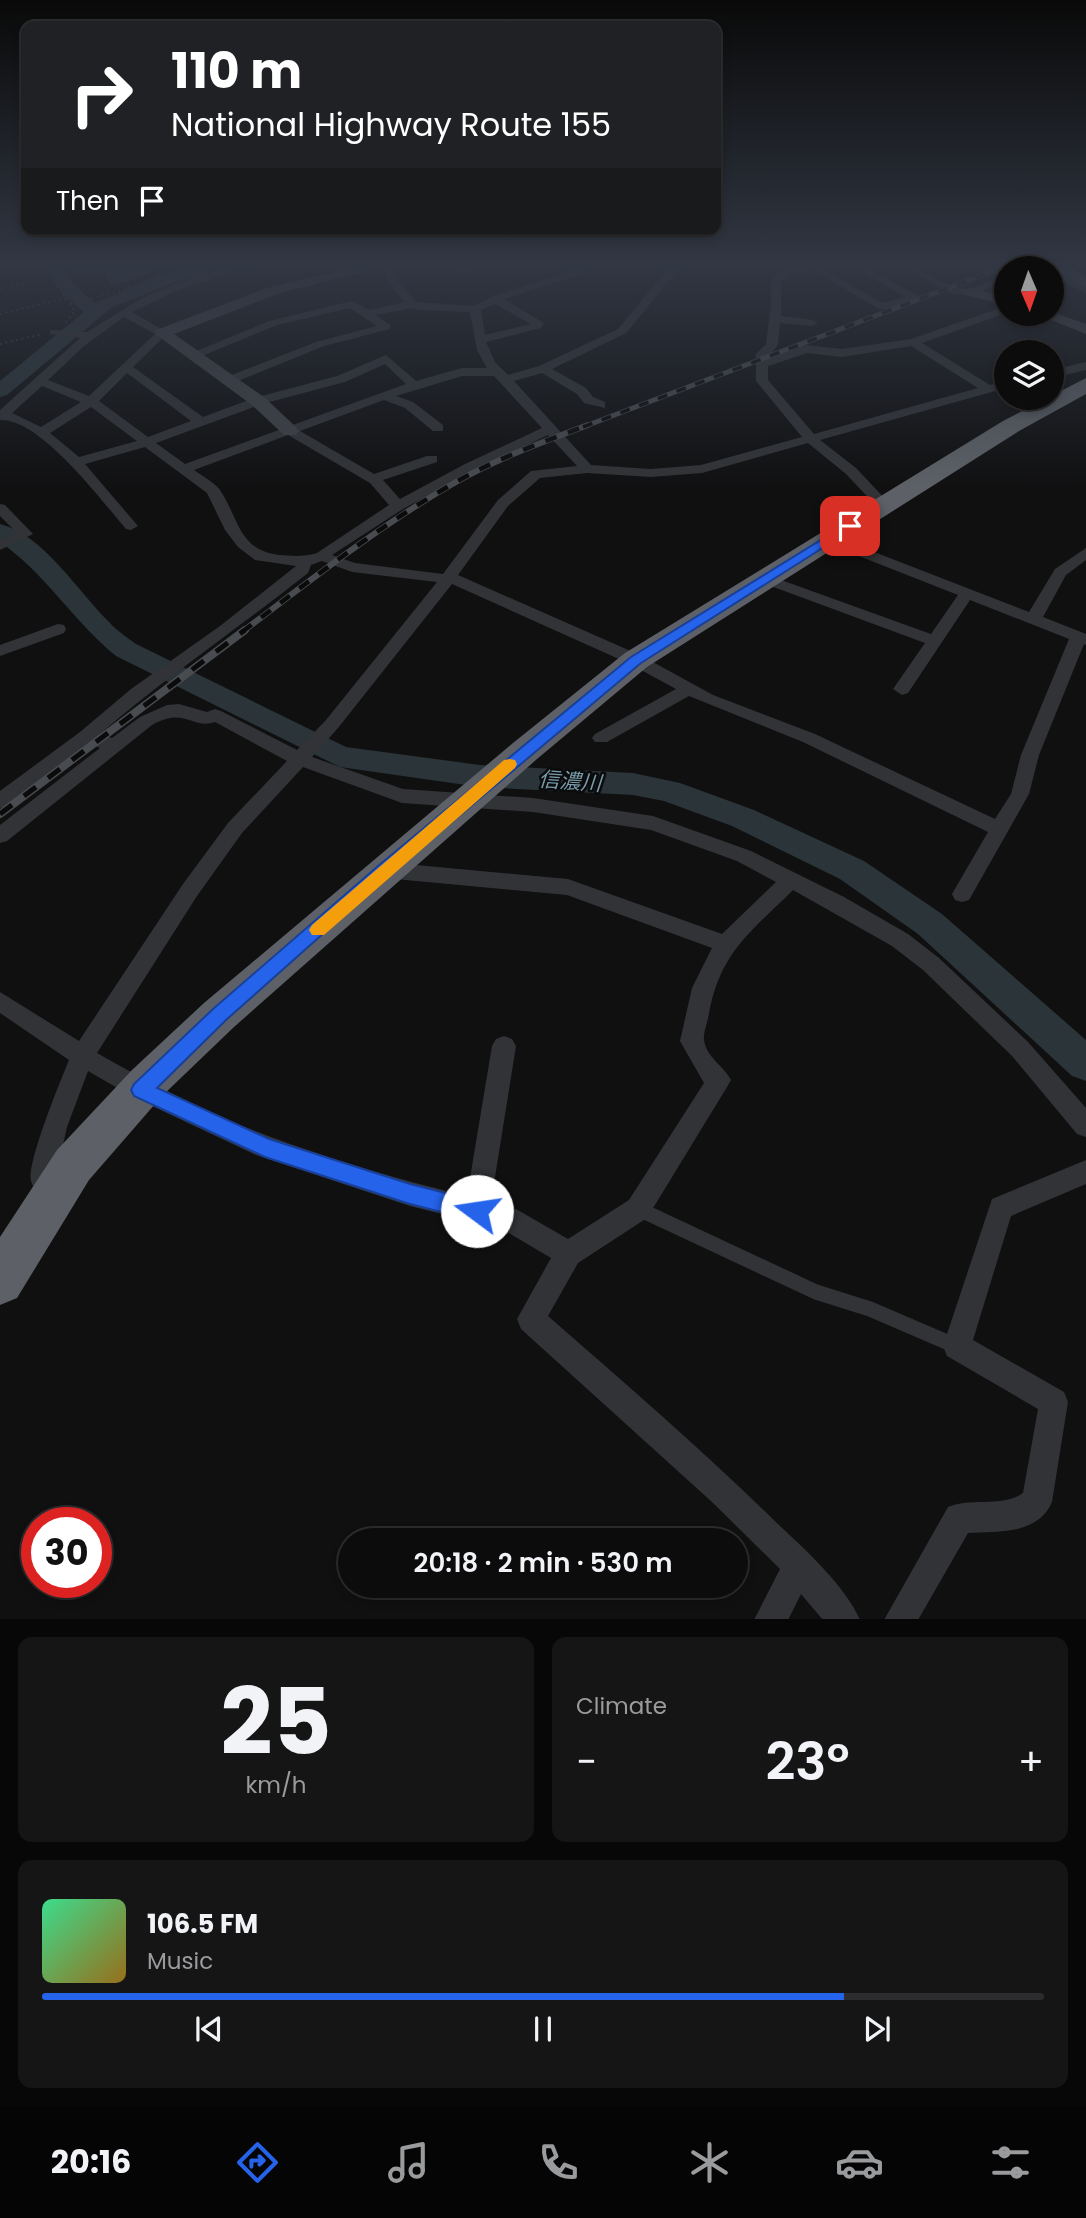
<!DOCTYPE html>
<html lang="en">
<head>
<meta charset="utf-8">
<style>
  :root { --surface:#0c0c0d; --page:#151516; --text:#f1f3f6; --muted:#9a9b9d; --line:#2c2c2e; --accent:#2563eb }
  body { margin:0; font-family:Poppins,"Noto Sans JP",sans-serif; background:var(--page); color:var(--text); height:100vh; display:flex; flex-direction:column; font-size:26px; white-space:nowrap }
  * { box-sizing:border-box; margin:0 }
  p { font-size:23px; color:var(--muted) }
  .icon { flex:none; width:38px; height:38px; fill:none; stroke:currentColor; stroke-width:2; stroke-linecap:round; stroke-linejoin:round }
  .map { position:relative; height:1619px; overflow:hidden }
  .side { display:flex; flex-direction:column; gap:18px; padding:18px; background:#070707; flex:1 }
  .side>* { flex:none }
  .top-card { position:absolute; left:21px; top:21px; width:700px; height:214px; border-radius:14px; box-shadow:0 4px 10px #0003,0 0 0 2px var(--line); background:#202124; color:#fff; overflow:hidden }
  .needle { width:46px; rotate:178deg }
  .tools { position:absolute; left:994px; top:256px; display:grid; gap:14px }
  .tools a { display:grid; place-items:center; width:70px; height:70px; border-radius:50%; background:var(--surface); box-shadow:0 4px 10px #0003,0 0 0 2px var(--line); font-size:35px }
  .speed { position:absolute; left:21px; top:1507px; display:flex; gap:14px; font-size:35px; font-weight:700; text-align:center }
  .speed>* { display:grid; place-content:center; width:91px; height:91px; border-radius:50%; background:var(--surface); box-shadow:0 4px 10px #0003,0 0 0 2px var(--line); line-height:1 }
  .speed .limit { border:10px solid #d22; background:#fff; color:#111 }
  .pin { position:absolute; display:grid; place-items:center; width:60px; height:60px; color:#fff; margin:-30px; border-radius:14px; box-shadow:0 4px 10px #0006 }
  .me { position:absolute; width:77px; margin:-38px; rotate:284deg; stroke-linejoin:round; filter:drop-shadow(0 0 5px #0008) }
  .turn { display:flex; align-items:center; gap:24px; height:147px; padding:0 35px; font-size:32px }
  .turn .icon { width:91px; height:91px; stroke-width:2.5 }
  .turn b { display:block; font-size:49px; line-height:60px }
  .then { display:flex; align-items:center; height:66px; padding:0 35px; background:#0003; gap:14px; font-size:26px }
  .big { font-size:52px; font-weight:600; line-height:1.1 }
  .side .tile { flex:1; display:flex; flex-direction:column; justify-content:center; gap:10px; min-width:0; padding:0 24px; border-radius:14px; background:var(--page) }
  .side .dial { align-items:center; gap:0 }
  .dial b { font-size:91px; line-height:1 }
  .song { display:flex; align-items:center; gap:21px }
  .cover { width:84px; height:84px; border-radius:10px; background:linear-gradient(135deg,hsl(150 70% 55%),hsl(40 70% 35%)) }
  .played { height:7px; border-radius:4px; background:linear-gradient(90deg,var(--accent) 80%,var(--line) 80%) }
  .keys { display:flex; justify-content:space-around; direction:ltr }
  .heat { display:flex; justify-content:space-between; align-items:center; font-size:38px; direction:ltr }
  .side .tiles { flex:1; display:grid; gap:18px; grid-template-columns:1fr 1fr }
  .tile:last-child { grid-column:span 2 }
  .trip { position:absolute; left:338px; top:1528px; width:410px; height:70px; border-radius:35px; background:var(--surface); box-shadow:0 4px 10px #0003,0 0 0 2px var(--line); font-weight:600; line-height:70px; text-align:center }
  .tab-bar { display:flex; height:112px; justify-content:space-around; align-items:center; background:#050505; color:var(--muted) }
  .tab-bar .icon { width:49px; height:49px }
  .tab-bar .on { color:var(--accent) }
  .tab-bar b { font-size:32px; color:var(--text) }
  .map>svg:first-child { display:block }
  .water { fill:#2a3439 }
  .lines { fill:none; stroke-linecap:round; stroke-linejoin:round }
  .river { fill:#2a3439; fill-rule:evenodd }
  .path { stroke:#373a3d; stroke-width:2; stroke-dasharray:2 3.5; stroke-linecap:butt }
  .lane-far1 { stroke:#313336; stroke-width:11 }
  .lane { stroke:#313336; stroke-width:15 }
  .street { fill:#313336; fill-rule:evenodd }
  .secondary { fill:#3f4246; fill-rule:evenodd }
  .primary { fill:#4d5055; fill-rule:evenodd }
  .highway { fill:#5d6167; fill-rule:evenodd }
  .rail-far2-casing { stroke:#484b4f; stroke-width:5 }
  .rail-far1-casing { stroke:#484b4f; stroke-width:6 }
  .rail-casing { stroke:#484b4f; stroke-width:8 }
  .rail-far2 { stroke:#0b0b0c; stroke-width:3.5; stroke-dasharray:10; stroke-linecap:butt }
  .rail-far1 { stroke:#0b0b0c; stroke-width:4.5; stroke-dasharray:12; stroke-linecap:butt }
  .rail { stroke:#0b0b0c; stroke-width:5; stroke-dasharray:15; stroke-linecap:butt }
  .route { fill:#2563eb; stroke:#184099; stroke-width:2 }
  .slow { fill:#f59e0b }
  .labels { text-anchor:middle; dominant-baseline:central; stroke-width:5; stroke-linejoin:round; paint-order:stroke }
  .water-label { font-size:21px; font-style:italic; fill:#799cac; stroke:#0b0b0c }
</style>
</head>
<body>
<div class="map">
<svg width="1086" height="1620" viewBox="0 0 1086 1620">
  <rect width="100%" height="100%" fill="#101011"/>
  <polygon class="water" points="119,262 182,262 113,286 106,277 108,268 115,267"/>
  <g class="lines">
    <g class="river">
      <polygon points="42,262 59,262 76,286 95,303 161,275 202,262 228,262 226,266 173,283 111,308 7,395 0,397 0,381 84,312 63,294"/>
      <path d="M0,524C43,534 79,593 110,623C117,631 127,637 136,644L346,747L480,765L633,773L680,783L754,810L864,861L942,914L1086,1040V1081L1072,1076L918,934L840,879L732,826L664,801L633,795L480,787L340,767L116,656C74,622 45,573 0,542Z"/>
    </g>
    <g class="path">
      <polyline points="43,262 50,277 75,311 65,323"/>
      <polyline points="0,263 5,262"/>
      <polyline points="0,289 50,277"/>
      <polyline points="70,303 114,293 198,262"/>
      <polyline points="0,314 66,298"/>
      <polyline points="0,344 42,334"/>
    </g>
    <polyline class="lane-far1" points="639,1209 648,1213"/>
    <polyline class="lane" points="645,1212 816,1292 870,1309 956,1346"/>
    <g class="street">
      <path d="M68,262H78L80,266L97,265L102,268C96,273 81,273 72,271Z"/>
      <path d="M244,262H262L174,292L132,312L168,333L133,367L203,417L254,398L337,376L386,355L416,381L462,368H487L477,350L470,312L420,310L412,308L376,315L390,325V329L324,346L228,385L224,384V378L316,342L377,326L350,308L277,325L197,358L187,355L269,321L352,301L369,310L405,302L387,281L381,262H389L397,280L417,302L473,306L496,295L569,272L549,262H564L578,268L591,262H606L583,274L504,299L544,323L541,328L486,342L495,362L508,375L539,366L618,329L674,262H685L626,333L552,369L586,388L593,397L605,402V408L584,403L577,394L542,373L514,381L591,465L651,469L701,465L802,437L756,381V354L766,344L771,305V281C787,262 815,262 839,262L823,268L882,303L906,297L843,262H857L920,297L891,309H879L812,270L792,274L781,282V316L812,320L818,323L812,326L780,323L778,345L768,358L806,345L842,349L911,339L1006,306V313L922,343L990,385L1006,380V388L820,440L856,468L888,502V508H878L846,474L808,443L702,473L651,477L587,473L540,478L508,506L458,575L642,656L713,695L815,734L995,819L1011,794L1021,755L1069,639L970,600L908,693L902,695L893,689L925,643L760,582L757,579L765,574L770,576L931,634L958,595L823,542L821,539L823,536H833L1029,612L1055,569L1086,548V560L1066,575L1043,617L1086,634V645L1084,644L1039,755L1029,794L969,900L962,902L955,900L952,894L988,832L803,742L689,696L607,742H595L592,738L595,734L676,689L630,664L452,584L338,728L312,757L403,789L533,798L653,816L751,851L844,897L908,934L939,958L1028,1042L1086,1108V1137L1077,1134L1012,1056L923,970L892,946L793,890C751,932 721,951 709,1013C708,1021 703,1033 704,1040C706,1057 724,1066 731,1080L727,1087L647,1218L578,1263L548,1316C627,1385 706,1453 781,1527C807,1551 846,1587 860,1620H823L801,1594L788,1620H754L780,1569L712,1502L521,1329L517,1319L551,1258L502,1229L410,1206L256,1155L133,1097L88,1071L67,1127L56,1176L63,1188L59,1197L50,1200C41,1197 34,1191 31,1181C27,1162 60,1082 69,1060L0,1013V992L79,1041L183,884L228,823L287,761L215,722C192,730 185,706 152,725L7,841L0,843V825L100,748L88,743L7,806L0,808V791L80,732L131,689L220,626L296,566L255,560L238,547L225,530L207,493L145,447L85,464L138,526L131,530L126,529C101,500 40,418 0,420V410L80,338L50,334V330L87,332L146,296L188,279ZM495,304L531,324L485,335L481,310ZM124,317L155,334L89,396L48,380L84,346ZM911,346L978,388L814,434L768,380V366L807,353L842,357ZM385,364L406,384L185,464L156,443L262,404L345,382ZM127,373L191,421L148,437L99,401ZM462,376H494L542,428L465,464L400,499L383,480L437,462V456H427L374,474L300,431L384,400L405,408L433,431H443V425L413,402L396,396ZM42,386L81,402L41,427L12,413ZM91,407L137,441L79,457L50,433ZM288,435L370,483L389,505L317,553C303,557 293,556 279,555C238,550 239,518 220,490C214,482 202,476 194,470ZM548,435L577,466L531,471L498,500L443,574L355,563L332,555L403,509L475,470ZM322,561L352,572L437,582L326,720L297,750L221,711L215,709L207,712L179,704L167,705L140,717L112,738L100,734C166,677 239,628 308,573L311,565ZM303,767L402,803L533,812L651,830L737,861L776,882L722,934L568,879L384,862L377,865L374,870L377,875L384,878L567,895L712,948L692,988L680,1041L704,1083L629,1200L568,1239L516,1209L491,1202L516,1046L512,1039L504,1036L496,1039L492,1046L467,1196C401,1180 335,1161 271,1137C211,1115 152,1084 97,1053L197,896L242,833Z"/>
      <polygon points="441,262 454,262 462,268 483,262 501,262 461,275"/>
      <path d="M894,262C921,262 946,293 970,288C982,286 994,278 1006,275V282L970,295L953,294Z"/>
      <polygon points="1052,270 1086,286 1086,293 1052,277"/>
      <polygon points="1086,362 1086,370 1052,378 1052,370"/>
      <polygon points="0,504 5,505 33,534 0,550 0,540 17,533 0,516"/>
      <polygon points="58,624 64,625 66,629 64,633 0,656 0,645"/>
      <path d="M1086,1160V1184L1011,1216L973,1340L1064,1392L1068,1402L1052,1502C1038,1535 998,1531 968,1533L918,1620H884L948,1507C972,1497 1002,1508 1023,1493L1038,1409L947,1356L943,1346L992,1199Z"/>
    </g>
    <g class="secondary">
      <polygon points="94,262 109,262 100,273 95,274 88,270"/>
      <polygon points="375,262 401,262 277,294 174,334 264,397 296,427 299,431 296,435 284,435 252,405 154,333 156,330 267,288"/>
      <polygon points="970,288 1006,297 1006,305 965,295 963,292 965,289"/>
      <polygon points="1052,312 1086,324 1086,334 1034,313"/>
    </g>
    <polygon class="primary" points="1039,262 1060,262 1086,276 1086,287"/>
    <polygon class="highway" points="1086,378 1086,394 1019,431 647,667 537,759 234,1027 162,1096 89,1180 17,1298 0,1305 0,1237 57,1150 132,1070 204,1003 513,743 625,653 1003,421"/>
    <g class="rail-far2-casing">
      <polyline id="rail-far2" points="583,427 1017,262"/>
    </g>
    <g class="rail-far1-casing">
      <path id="rail-far1" d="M242,632C312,579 380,525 456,482C498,458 543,442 588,425"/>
    </g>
    <g class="rail-casing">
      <polyline id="rail" points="0,814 245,630"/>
    </g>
    <use href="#rail-far2" class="rail-far2"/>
    <use href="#rail-far1" class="rail-far1"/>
    <use href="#rail" class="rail"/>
  </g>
  <linearGradient id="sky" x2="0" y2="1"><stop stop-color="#090909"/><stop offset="0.54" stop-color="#313743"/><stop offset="1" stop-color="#313743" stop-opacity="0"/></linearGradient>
  <rect width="1086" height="489" fill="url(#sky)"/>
  <polygon class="route" points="850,522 856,526 854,528 641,663 389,875 226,1020 157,1088 269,1139 410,1184 477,1201 485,1204 488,1211 485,1218 477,1221 410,1204 265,1157 134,1096 131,1090 134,1084 213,1009 378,866 631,657"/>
  <polygon class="slow" points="510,759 515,760 517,764 515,768 324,935 312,935 309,930 312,925 504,760"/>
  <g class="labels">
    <g class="water-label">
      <text transform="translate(570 781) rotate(4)">信濃川</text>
    </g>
  </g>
</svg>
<div class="tools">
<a><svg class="needle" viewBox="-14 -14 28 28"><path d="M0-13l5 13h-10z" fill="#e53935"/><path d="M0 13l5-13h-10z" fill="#9a9b9d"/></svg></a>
<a><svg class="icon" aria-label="layers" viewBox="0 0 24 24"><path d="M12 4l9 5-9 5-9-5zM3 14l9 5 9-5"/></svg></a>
</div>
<div class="speed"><div class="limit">30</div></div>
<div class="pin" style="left:850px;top:526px;background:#d93025"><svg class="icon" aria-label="arrive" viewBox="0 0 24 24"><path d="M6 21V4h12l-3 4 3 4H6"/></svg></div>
<svg class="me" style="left:477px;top:1211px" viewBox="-20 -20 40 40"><circle r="19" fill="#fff"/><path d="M0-13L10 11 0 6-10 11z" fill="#2563eb"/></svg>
<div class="trip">20:18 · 2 min · 530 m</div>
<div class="top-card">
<div class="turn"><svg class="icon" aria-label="right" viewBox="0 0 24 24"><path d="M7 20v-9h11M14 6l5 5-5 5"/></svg><div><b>110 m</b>National Highway Route 155</div></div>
<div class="then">Then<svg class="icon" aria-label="arrive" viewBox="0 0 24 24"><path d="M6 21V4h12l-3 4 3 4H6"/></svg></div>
</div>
</div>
<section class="side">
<div class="tiles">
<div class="tile dial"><b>25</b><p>km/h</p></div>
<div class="tile"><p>Climate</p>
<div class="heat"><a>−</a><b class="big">23°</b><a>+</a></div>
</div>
<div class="tile">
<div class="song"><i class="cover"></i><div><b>106.5 FM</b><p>Music</p></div></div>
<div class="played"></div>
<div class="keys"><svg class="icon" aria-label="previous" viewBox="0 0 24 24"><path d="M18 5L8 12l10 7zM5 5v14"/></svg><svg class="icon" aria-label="pause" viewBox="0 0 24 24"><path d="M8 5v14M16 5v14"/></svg><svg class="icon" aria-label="next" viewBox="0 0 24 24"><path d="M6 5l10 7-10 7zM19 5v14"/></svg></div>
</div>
</div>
</section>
<nav class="tab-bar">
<b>20:16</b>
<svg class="icon on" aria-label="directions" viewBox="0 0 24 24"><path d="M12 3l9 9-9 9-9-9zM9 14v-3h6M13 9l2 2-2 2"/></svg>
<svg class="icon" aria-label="music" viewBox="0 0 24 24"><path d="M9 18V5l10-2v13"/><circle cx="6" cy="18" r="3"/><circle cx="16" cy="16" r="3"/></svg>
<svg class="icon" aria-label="phone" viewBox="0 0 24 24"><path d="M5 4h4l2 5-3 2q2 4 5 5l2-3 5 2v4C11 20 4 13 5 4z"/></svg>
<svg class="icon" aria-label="climate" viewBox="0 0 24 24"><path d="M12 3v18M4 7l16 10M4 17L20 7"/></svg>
<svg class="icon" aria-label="car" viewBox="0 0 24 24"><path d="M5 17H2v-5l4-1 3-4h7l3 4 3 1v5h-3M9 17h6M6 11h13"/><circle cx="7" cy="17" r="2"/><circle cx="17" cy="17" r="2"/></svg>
<svg class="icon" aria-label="filters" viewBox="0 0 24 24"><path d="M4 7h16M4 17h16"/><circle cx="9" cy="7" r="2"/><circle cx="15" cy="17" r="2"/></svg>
</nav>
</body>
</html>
